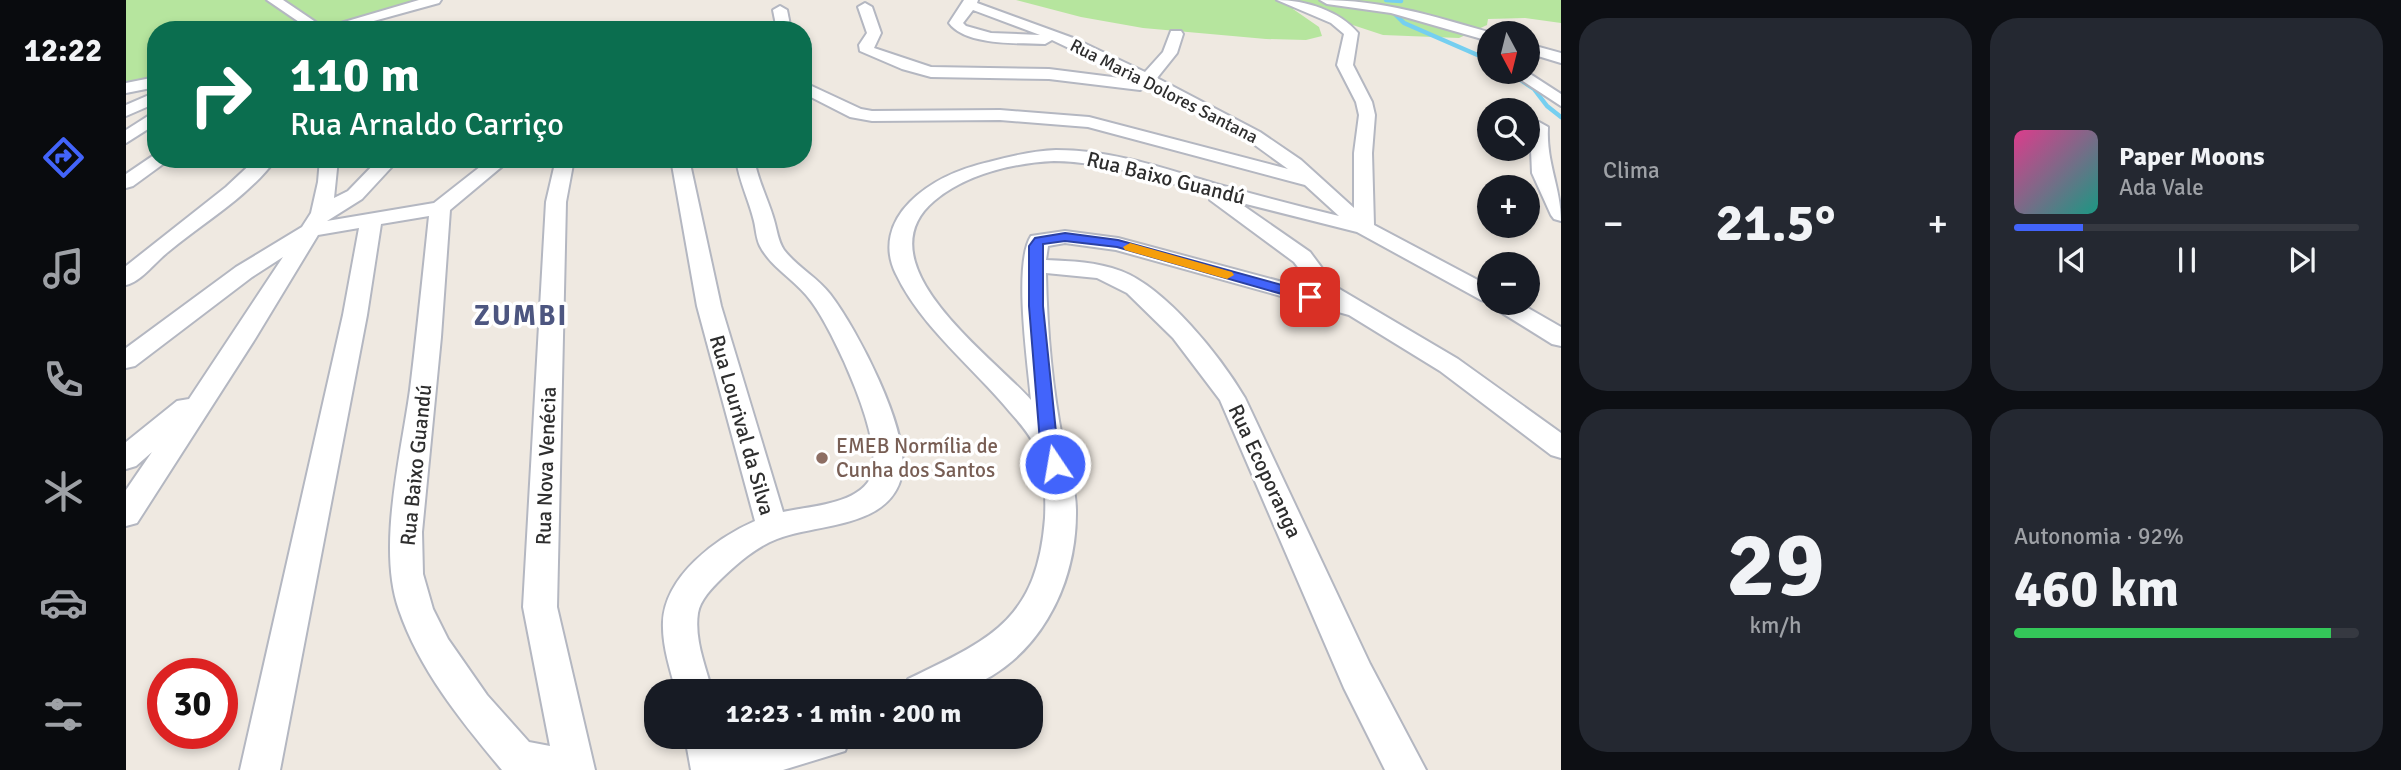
<!DOCTYPE html>
<html lang="pt">
<head>
<meta charset="utf-8">
<style>
  :root { --surface:#171b24; --page:#242831; --text:#f1f3f6; --muted:#9ea1a6; --line:#363941; --accent:#4264fb }
  body { margin:0; font-family:Signika,sans-serif; background:var(--page); color:var(--text); height:100vh; display:flex; flex-direction:column; font-size:26px; white-space:nowrap }
  * { box-sizing:border-box; margin:0 }
  p { font-size:23px; color:var(--muted) }
  .icon { flex:none; width:38px; height:38px; fill:none; stroke:currentColor; stroke-width:2; stroke-linecap:round; stroke-linejoin:round }
  .map { position:relative; flex:1; overflow:hidden }
  .side { display:flex; flex-direction:column; gap:18px; padding:18px; background:#0d0f14; width:840px }
  .side>* { flex:none }
  .hud { position:absolute; left:21px; top:21px; width:665px; height:147px; border-radius:28px; box-shadow:0 4px 10px #0003; background:#0b6e4f; color:#fff; overflow:hidden }
  .needle { width:46px; rotate:173deg }
  .controls { position:absolute; left:1351px; top:21px; display:grid; gap:14px }
  .controls a { display:grid; place-items:center; width:63px; height:63px; border-radius:50%; background:var(--surface); box-shadow:0 4px 10px #0003; font-size:35px }
  .speed { position:absolute; left:21px; top:658px; display:flex; gap:14px; font-size:35px; font-weight:700; text-align:center }
  .speed>* { display:grid; place-content:center; width:91px; height:91px; border-radius:50%; background:var(--surface); box-shadow:0 4px 10px #0003; line-height:1 }
  .speed .limit { border:10px solid #d22; background:#fff; color:#111 }
  .pin { position:absolute; display:grid; place-items:center; width:60px; height:60px; color:#fff; margin:-30px; border-radius:14px; box-shadow:0 4px 10px #0006 }
  .me { position:absolute; width:77px; margin:-38px; rotate:348deg; stroke-linejoin:round; filter:drop-shadow(0 0 5px #0008) }
  .turn { display:flex; align-items:center; gap:24px; height:147px; padding:0 28px; font-size:32px }
  .turn .icon { width:91px; height:91px; stroke-width:2.5 }
  .turn b { display:block; font-size:49px; line-height:60px }
  .big { font-size:52px; font-weight:800; line-height:1.1 }
  .side .widget { flex:1; display:flex; flex-direction:column; justify-content:center; gap:10px; min-width:0; padding:0 24px; border-radius:28px; background:var(--page) }
  .side .dial { align-items:center; gap:0 }
  .dial b { font-size:91px; line-height:1 }
  .song { display:flex; align-items:center; gap:21px }
  .cover { width:84px; height:84px; border-radius:10px; background:linear-gradient(135deg,hsl(330 70% 55%),hsl(170 70% 35%)) }
  .played { height:7px; border-radius:4px; background:linear-gradient(90deg,var(--accent) 20%,var(--line) 20%) }
  .keys { display:flex; justify-content:space-around; direction:ltr }
  .heat { display:flex; justify-content:space-between; align-items:center; font-size:38px; direction:ltr }
  .charge { height:10px; border-radius:5px; background:linear-gradient(90deg,#34c759 92%,var(--line) 0) }
  .side .tiles { flex:1; display:grid; gap:18px; grid-template-columns:repeat(2,1fr) }
  .trip { position:absolute; left:518px; top:679px; width:399px; height:70px; border-radius:28px; background:var(--surface); box-shadow:0 4px 10px #0003; font-weight:800; line-height:70px; text-align:center }
  main { display:flex; flex:1; min-height:0 }
  .menu { display:flex; flex-direction:column; width:126px; justify-content:space-around; align-items:center; background:#090b0e; color:var(--muted) }
  .menu .icon { width:49px; height:49px }
  .menu .on { color:var(--accent) }
  .menu b { font-size:32px; color:var(--text) }
  .map>svg:first-child { display:block }
  .green { fill:#b6e59e }
  .lines { fill:none; stroke-linecap:round; stroke-linejoin:round }
  .stream { stroke:#75cff0; stroke-width:4.5 }
  .street-casing { stroke:#b4b7c1; stroke-width:4 }
  .street { fill:#fff; fill-rule:evenodd }
  .route { fill:#4264fb; stroke:#2b41a3; stroke-width:2 }
  .slow { fill:#f59e0b }
  .education-dot { fill:#8d6e63; stroke:#fff; stroke-width:2.5 }
  .labels { text-anchor:middle; dominant-baseline:central; stroke-width:7; stroke-linejoin:round; paint-order:stroke }
  .far-street-label { font-size:18px; fill:#2e2e2e; stroke:#fff }
  .street-label { font-size:21px; fill:#2e2e2e; stroke:#fff }
  .education-label { font-size:21px; fill:#785e54; stroke:#fff; text-anchor:start }
  .district-label { font-size:28px; font-weight:bold; letter-spacing:2px; fill:#4d5680; stroke:#fff }
</style>
</head>
<body>
<main>
<nav class="menu">
<b>12:22</b>
<svg class="icon on" aria-label="directions" viewBox="0 0 24 24"><path d="M12 3l9 9-9 9-9-9zM9 14v-3h6M13 9l2 2-2 2"/></svg>
<svg class="icon" aria-label="music" viewBox="0 0 24 24"><path d="M9 18V5l10-2v13"/><circle cx="6" cy="18" r="3"/><circle cx="16" cy="16" r="3"/></svg>
<svg class="icon" aria-label="phone" viewBox="0 0 24 24"><path d="M5 4h4l2 5-3 2q2 4 5 5l2-3 5 2v4C11 20 4 13 5 4z"/></svg>
<svg class="icon" aria-label="climate" viewBox="0 0 24 24"><path d="M12 3v18M4 7l16 10M4 17L20 7"/></svg>
<svg class="icon" aria-label="car" viewBox="0 0 24 24"><path d="M5 17H2v-5l4-1 3-4h7l3 4 3 1v5h-3M9 17h6M6 11h13"/><circle cx="7" cy="17" r="2"/><circle cx="17" cy="17" r="2"/></svg>
<svg class="icon" aria-label="filters" viewBox="0 0 24 24"><path d="M4 7h16M4 17h16"/><circle cx="9" cy="7" r="2"/><circle cx="15" cy="17" r="2"/></svg>
</nav>
<div class="map">
<svg width="1435" height="770" viewBox="0 0 1435 770">
  <rect width="100%" height="100%" fill="#efe9e1"/>
  <g class="green">
    <polygon points="0,0 299,0 191,30 30,30 30,77 0,85"/>
    <polygon points="890,0 1435,0 1435,23 1399,18 1362,19 1361,25 1333,38 1257,35 1172,7 1167,9 1193,27 1196,36 1180,40 1140,39 1017,28 955,17"/>
  </g>
  <g class="lines">
    <g class="stream">
      <polyline points="1260,0 1275,1"/>
      <polyline points="1265,10 1278,23 1363,60"/>
      <polyline points="1383,72 1408,89 1421,106 1435,117"/>
    </g>
    <g class="street-casing">
      <g id="street">
        <polygon points="141,0 157,0 191,23 184,27 179,26"/>
        <polygon points="293,0 315,0 313,3 215,30 191,30"/>
        <path d="M838,0H852L851,3L947,38L1019,72L1037,52L1045,31H1055L1057,34L1051,53L1031,78L1134,132L1175,160L1228,208V153L1233,115L1230,102L1211,65L1218,34L1205,23L1151,0C1179,0 1214,11 1232,33L1227,65L1246,102L1249,115L1246,153L1248,225L1363,286V302L1355,300L1231,232L1112,202L1184,252L1210,287L1332,359L1435,433V458L1425,455L1314,371L1223,315L990,250L939,243L922,246L920,260C945,261 971,262 995,271C1040,288 1095,357 1119,398L1244,664L1300,770H1259L1218,688L1094,400L1047,338L1001,293L971,278L920,273C921,329 926,388 937,442C941,465 950,486 950,510C951,587 911,664 835,690C819,696 794,691 777,691L782,679C865,639 911,620 919,518C920,496 919,466 909,446C903,433 893,422 884,412C847,367 795,327 770,274C757,248 764,222 784,202C806,180 833,169 863,162C885,156 907,151 930,150C985,150 1038,168 1090,184C1130,195 1172,206 1213,216L1179,185L962,127L874,120L746,121L724,117L677,93V82L735,109L746,111L874,110L963,117L1162,169L1122,140L1022,85L1014,90L923,79L805,77L776,69L734,51L733,45L741,33L732,7L739,3L746,7L755,33L748,48L805,67L923,69L1010,80L926,40L919,44C893,43 840,46 823,23ZM847,10L914,35L865,33L840,26L837,23ZM928,161C982,162 1032,179 1083,194L1084,200L1168,262L1190,291L992,238L939,231L905,236C887,264 902,365 905,400C865,355 735,263 808,201C840,174 887,163 928,161Z"/>
        <path d="M1194,0C1258,0 1306,16 1366,33H1363V41L1265,13L1201,4Z"/>
        <polygon points="654,6 661,10 665,30 651,30 647,10"/>
        <polygon points="551,23 573,26 580,30 502,30 509,26"/>
        <polygon points="1402,44 1435,53 1435,63 1402,53"/>
        <polygon points="1383,72 1401,72 1435,94 1435,106"/>
        <polygon points="30,77 30,87 0,93 0,83"/>
        <polygon points="30,92 30,103 0,116 0,105"/>
        <polygon points="30,111 30,124 0,143 0,130"/>
        <path d="M1413,122L1422,127C1420,163 1435,188 1435,221L1428,219L1425,215L1406,173L1404,127Z"/>
        <polygon points="28,155 30,159 44,159 7,186 0,188 0,174"/>
        <path d="M130,159H150C122,197 78,222 42,252C29,262 16,281 0,285V266L100,187Z"/>
        <path d="M194,159H212L208,198L222,191L253,159H273L236,199L201,221L308,203L364,159H385L324,210L315,337L296,532L297,574L307,609L322,639L361,695L403,742L424,746L397,607L420,202L430,159H448L440,202L431,607L469,770H376C336,722 294,671 273,610C251,548 275,455 284,390C291,332 297,274 303,216L255,224L241,315L154,770H114L217,315L233,228L192,235L129,339L11,523L0,526V490L26,452L10,466L0,469V442L51,401L63,399L157,257L126,277L9,366L0,368V348L110,267L176,227L185,213L192,182Z"/>
        <path d="M545,159H563L595,306L657,512C683,506 729,505 744,479C763,448 706,328 685,301C670,280 646,269 634,246C630,238 630,229 628,221C623,200 613,181 610,159H628C632,181 642,199 648,220C651,230 652,241 658,250C671,267 691,277 704,294C731,329 784,430 776,474C765,529 691,523 651,539C630,547 612,563 595,579C586,588 574,600 572,613C568,640 580,667 586,691H550C544,669 536,645 537,622C539,576 590,538 629,521L571,306Z"/>
        <polygon points="1364,303 1393,303 1435,327 1435,346 1426,344 1368,308"/>
        <polygon points="559,737 597,737 599,747 637,737 724,737 719,751 657,770 565,770"/>
      </g>
    </g>
    <use href="#street" class="street"/>
  </g>
  <polygon class="route" points="939,233 992,240 1189,294 1191,297 1184,302 991,247 939,241 917,244 917,306 931,442 938,464 935,468 923,468 914,442 903,306 903,246 909,238"/>
  <polygon class="slow" points="1004,243 1106,272 1108,275 1101,279 999,250 997,247"/>
  <circle class="education-dot" cx="696" cy="458" r="7"/>
  <g class="labels">
    <g class="far-street-label">
      <text transform="translate(1038 91) rotate(27)">Rua Maria Dolores Santana</text>
    </g>
    <g class="street-label">
      <text transform="translate(1040 178) rotate(14)">Rua Baixo Guandú</text>
      <text transform="translate(616 425) rotate(74)">Rua Lourival da Silva</text>
      <text transform="translate(290 465) rotate(-84)">Rua Baixo Guandú</text>
      <text transform="translate(420 466) rotate(-88)">Rua Nova Venécia</text>
      <text transform="translate(1139 471) rotate(65)">Rua Ecoporanga</text>
    </g>
    <g class="education-label">
      <text x="710" y="446">EMEB Normília de<tspan x="710" dy="24">Cunha dos Santos</tspan></text>
    </g>
    <g class="district-label">
      <text x="395" y="316">ZUMBI</text>
    </g>
  </g>
</svg>
<div class="controls">
<a><svg class="needle" viewBox="-14 -14 28 28"><path d="M0-13l5 13h-10z" fill="#e53935"/><path d="M0 13l5-13h-10z" fill="#9ea1a6"/></svg></a>
<a><svg class="icon" aria-label="search" viewBox="0 0 24 24"><circle cx="10" cy="10" r="6"/><path d="M15 15l6 6"/></svg></a>
<a>+</a>
<a>−</a>
</div>
<div class="speed"><div class="limit">30</div></div>
<div class="pin" style="left:1184px;top:297px;background:#d93025"><svg class="icon" aria-label="arrive" viewBox="0 0 24 24"><path d="M6 21V4h12l-3 4 3 4H6"/></svg></div>
<svg class="me" style="left:929px;top:464px" viewBox="-20 -20 40 40"><circle r="17" fill="#4264fb" stroke="#fff" stroke-width="3"/><path d="M0-11L8 9 0 5-8 9z" fill="#fff"/></svg>
<div class="trip">12:23 · 1 min · 200 m</div>
<div class="hud">
<div class="turn"><svg class="icon" aria-label="right" viewBox="0 0 24 24"><path d="M7 20v-9h11M14 6l5 5-5 5"/></svg><div><b>110 m</b>Rua Arnaldo Carriço</div></div>
</div>
</div>
<section class="side">
<div class="tiles">
<div class="widget"><p>Clima</p>
<div class="heat"><a>−</a><b class="big">21.5°</b><a>+</a></div>
</div>
<div class="widget">
<div class="song"><i class="cover"></i><div><b>Paper Moons</b><p>Ada Vale</p></div></div>
<div class="played"></div>
<div class="keys"><svg class="icon" aria-label="previous" viewBox="0 0 24 24"><path d="M18 5L8 12l10 7zM5 5v14"/></svg><svg class="icon" aria-label="pause" viewBox="0 0 24 24"><path d="M8 5v14M16 5v14"/></svg><svg class="icon" aria-label="next" viewBox="0 0 24 24"><path d="M6 5l10 7-10 7zM19 5v14"/></svg></div>
</div>
<div class="widget dial"><b>29</b><p>km/h</p></div>
<div class="widget"><p>Autonomia · 92%</p><b class="big">460 km</b><div class="charge"></div></div>
</div>
</section>
</main>
</body>
</html>
